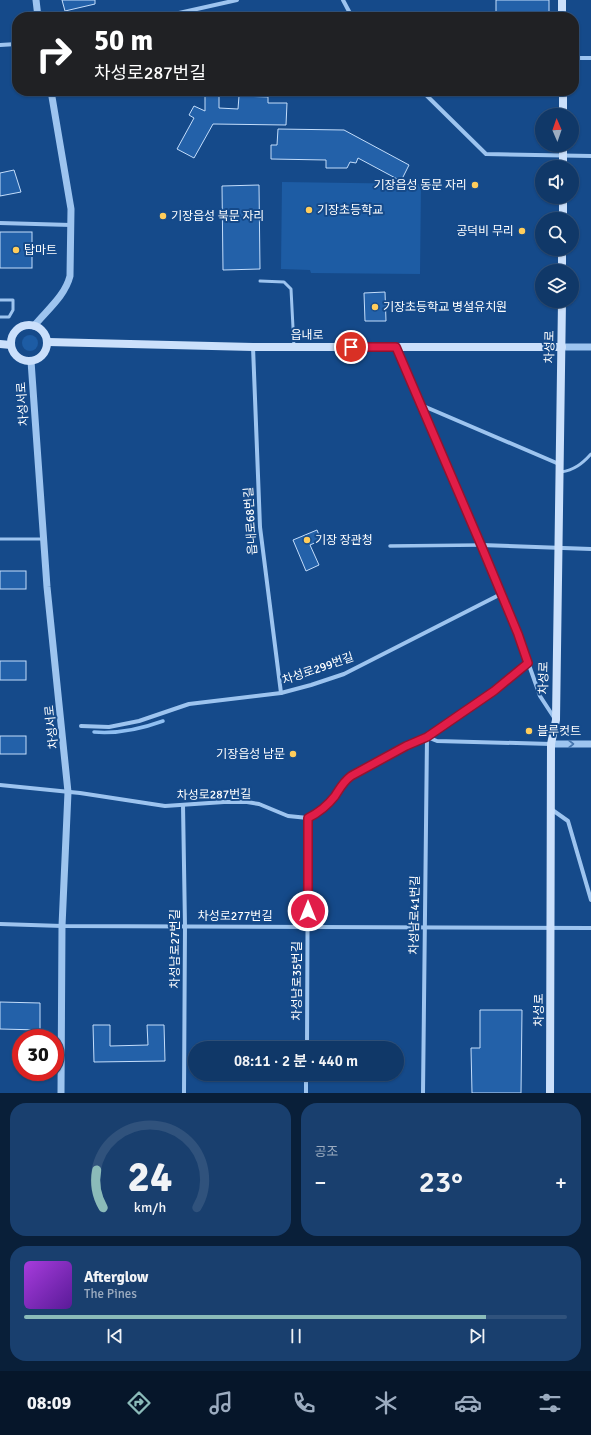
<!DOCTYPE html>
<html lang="ko">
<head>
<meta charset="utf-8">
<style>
  :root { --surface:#103868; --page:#193f6e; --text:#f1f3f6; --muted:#9cacc0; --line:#30527c; --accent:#8bbbb9 }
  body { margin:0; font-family:Signika,"Noto Sans KR",sans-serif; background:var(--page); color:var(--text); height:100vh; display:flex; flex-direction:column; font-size:15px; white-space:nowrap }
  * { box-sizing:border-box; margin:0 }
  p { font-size:13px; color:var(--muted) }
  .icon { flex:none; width:22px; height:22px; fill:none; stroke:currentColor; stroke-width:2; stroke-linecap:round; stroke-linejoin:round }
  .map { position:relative; height:1093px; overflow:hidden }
  .panel { display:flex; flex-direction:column; gap:10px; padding:10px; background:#091f39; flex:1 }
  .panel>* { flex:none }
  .guide { position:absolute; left:12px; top:12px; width:567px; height:84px; border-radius:16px; box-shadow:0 1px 3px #0004,0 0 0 1px var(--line); background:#202124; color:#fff; overflow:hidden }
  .needle { width:26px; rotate:358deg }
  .tools { position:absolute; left:535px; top:108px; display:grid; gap:8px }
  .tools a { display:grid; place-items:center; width:44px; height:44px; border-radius:50%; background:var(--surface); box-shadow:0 1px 3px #0004,0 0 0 1px var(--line); font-size:20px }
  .speed { position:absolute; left:12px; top:1029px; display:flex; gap:8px; font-size:20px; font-weight:700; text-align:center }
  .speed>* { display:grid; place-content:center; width:52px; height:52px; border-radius:50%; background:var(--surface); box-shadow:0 1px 3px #0004,0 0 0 1px var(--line); line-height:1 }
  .speed .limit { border:6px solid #d22; background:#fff; color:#111 }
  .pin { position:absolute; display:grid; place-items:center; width:34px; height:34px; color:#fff; margin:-17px; border:2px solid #fff; border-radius:50%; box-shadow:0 1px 4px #0007 }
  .me { position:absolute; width:44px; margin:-22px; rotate:0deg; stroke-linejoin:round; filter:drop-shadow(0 0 3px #0008) }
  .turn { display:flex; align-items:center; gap:14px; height:84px; padding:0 16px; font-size:18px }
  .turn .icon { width:52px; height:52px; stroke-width:2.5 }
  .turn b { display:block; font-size:28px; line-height:34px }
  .big { font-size:30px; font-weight:600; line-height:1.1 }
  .panel .widget { flex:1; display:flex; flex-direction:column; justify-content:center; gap:6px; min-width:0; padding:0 14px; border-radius:16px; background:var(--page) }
  .panel .dial { align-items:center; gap:0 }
  .dial svg { height:104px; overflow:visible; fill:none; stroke:var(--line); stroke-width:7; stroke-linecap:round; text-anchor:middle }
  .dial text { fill:var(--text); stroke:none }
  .song { display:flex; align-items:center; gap:12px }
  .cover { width:48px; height:48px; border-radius:6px; background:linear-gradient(135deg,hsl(280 70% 55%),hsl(270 70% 35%)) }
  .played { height:4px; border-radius:2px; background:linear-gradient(90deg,var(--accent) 85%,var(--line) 85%) }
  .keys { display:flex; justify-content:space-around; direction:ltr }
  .heat { display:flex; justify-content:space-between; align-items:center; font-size:22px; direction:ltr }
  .panel .tiles { flex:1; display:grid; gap:10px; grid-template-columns:1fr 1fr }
  .widget:last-child { grid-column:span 2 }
  .trip { position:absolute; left:188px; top:1041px; width:216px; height:40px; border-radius:20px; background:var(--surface); box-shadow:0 1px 3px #0004,0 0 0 1px var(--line); font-weight:600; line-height:40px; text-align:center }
  .menu { display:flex; height:64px; justify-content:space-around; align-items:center; background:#06162a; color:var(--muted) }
  .menu .icon { width:28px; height:28px }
  .menu .active { color:var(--accent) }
  .menu b { font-size:18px; color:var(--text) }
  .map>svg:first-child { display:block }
  .green { fill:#1d5ca4 }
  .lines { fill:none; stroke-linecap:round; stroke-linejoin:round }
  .stream { stroke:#8fbff2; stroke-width:3.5 }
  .building { fill:#2361a9; stroke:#c3ddfb }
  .service { stroke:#9dc4ef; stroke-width:3 }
  .pedestrian { stroke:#9dc4ef; stroke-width:3.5 }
  .minor { stroke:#9dc4ef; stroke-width:4 }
  .tertiary { stroke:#9dc4ef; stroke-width:7 }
  .secondary { stroke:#cbe0fb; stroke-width:8 }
  .oneway { stroke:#4575ad }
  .route-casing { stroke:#92132f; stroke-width:10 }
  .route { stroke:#e11d48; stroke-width:7 }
  .poi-dot { fill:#ffcd5b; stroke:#154a8a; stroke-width:1.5 }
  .labels { text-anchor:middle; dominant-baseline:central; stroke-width:4; stroke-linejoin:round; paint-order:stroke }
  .poi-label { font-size:12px; fill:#fff; stroke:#154a8a; text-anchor:start }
  .street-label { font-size:12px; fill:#fff; stroke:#154a8a }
</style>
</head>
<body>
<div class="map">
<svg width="591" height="1093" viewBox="0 0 591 1093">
  <rect width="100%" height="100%" fill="#154a8a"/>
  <g class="green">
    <polygon points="282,182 421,184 420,274 311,273 310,270 281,269"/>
    <circle cx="30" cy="343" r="8"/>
  </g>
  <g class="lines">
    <path class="stream" d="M94,732C118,734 141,729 163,721"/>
  </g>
  <g class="building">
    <polygon points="62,0 95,0 95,4 65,11"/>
    <rect x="496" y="0" width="53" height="17"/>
    <polygon points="205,95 219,95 219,108 238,109 239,96 268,97 268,103 287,103 286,125 213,124 194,158 177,149 194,118 189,115 194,106 205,111"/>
    <polygon points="278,129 344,130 409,165 401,181 358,158 356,163 350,162 347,168 326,168 326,160 271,159 271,145 277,145"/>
    <polygon points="14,170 21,192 0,196 0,173"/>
    <polygon points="259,185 260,269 223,270 222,186"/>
    <rect x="0" y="232" width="32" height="36"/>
    <polygon points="385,292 386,321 365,321 364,293"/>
    <polygon points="317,530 321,540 310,545 319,565 306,571 293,540"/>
    <rect x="0" y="571" width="26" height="18"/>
    <rect x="0" y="661" width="26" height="19"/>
    <rect x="0" y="736" width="26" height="18"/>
    <polygon points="0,1002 40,1003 40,1030 0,1029"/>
    <polygon points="480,1010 522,1010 521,1093 472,1093 471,1048 480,1048"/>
    <polygon points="93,1025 110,1025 110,1046 148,1045 147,1025 164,1025 165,1061 94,1062"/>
  </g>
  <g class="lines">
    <g class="service">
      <polyline points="260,281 284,282 291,289 294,347"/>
      <polyline points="0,300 13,300 13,310 9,317 0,317"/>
      <path d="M561,472C574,470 582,464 591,454"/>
      <polyline points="0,539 44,539"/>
    </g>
    <polyline class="pedestrian" points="390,546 481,545"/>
    <g class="minor">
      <polyline points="343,0 352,17"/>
      <polyline points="161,17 237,0"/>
      <polyline points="0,45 17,44"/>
      <polyline points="574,58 591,58"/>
      <polyline points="422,91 486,154 591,156"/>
      <polyline points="0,223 71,225"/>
      <polyline points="253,347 260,527 281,693"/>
      <polyline points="396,347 518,634 540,696 555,719"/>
      <polyline points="421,405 559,464"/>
      <polyline points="481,545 591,549"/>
      <polyline points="81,726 109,727 139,721 189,704 281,693 311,685 344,674 501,594"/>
      <polyline points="0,785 80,793 165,806 224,802 247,802 259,804 288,816 308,818 314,815 327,805 335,795 343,782 351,776 407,746 427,737 495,691 528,663"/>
      <polyline points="183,805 185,926 184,1093"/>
      <polyline points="551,809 568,821 591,900"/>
      <polyline points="0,924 62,926 591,928"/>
      <polyline points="307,1048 308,818"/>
      <polyline points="306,1093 306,1074"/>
      <polyline points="423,1093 427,737 437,741 551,744"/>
    </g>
    <g class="tertiary">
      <polyline points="36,0 38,17"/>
      <path d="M34,326C47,310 65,296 70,276L71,209L51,91"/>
      <polyline points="562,347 591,347"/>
      <polyline points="31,361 47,587 68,792 62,926 61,1093"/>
      <polyline points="551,744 591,744"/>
    </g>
    <g class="secondary">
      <polyline points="562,0 562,17"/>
      <polyline points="563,91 563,115"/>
      <polyline points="563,167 563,145"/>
      <polyline points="563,219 563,197"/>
      <polyline points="562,271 562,249"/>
      <circle cx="29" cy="343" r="18"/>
      <polyline points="48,342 253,347 562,347"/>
      <polyline points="0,344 11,345"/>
      <polyline points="550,1093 551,744 556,720 562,301"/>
    </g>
  </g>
  <defs><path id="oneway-chevron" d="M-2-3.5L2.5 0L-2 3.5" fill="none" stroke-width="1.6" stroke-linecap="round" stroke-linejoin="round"/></defs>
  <use class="oneway" href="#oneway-chevron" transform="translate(571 744)"/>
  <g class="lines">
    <g class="route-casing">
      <path id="route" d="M308,911V818C318,813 328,805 335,796C340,788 343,782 351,776L406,746L427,737L494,691L528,663L518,634L481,545L396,347H351"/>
    </g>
    <use href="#route" class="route"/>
  </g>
  <g class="poi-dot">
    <circle cx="475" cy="185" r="4"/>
    <circle cx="309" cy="210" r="4"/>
    <circle cx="163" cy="216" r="4"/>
    <circle cx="522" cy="231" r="4"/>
    <circle cx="16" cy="250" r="4"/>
    <circle cx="375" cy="307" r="4"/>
    <circle cx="307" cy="540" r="4"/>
    <circle cx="529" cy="731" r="4"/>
    <circle cx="293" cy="754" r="4"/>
  </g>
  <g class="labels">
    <g class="poi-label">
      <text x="467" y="185" text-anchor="end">기장읍성 동문 자리</text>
      <text x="317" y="210">기장초등학교</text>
      <text x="171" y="216">기장읍성 북문 자리</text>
      <text x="514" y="231" text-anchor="end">공덕비 무리</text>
      <text x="24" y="250">탑마트</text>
      <text x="383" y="307">기장초등학교 병설유치원</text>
      <text x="315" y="540">기장 장관청</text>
      <text x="537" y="731">블루컷트</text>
      <text x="285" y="754" text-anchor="end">기장읍성 남문</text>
    </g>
    <g class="street-label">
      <text x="307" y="335">읍내로</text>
      <text transform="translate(550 347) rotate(-89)">차성로</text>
      <text transform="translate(23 404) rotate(-94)">차성서로</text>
      <text transform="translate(251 521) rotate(-94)">읍내로68번길</text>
      <text transform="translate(318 669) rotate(-19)">차성로299번길</text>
      <text transform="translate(544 678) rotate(-89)">차성로</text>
      <text transform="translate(52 727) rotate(-96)">차성서로</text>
      <text transform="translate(214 795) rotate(-1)">차성로287번길</text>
      <text transform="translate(415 915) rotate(-89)">차성남로41번길</text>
      <text x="235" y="916">차성로277번길</text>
      <text transform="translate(175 949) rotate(-90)">차성남로27번길</text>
      <text transform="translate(297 981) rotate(-90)">차성남로35번길</text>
      <text transform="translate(539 1010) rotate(-90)">차성로</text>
    </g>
  </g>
</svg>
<div class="tools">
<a><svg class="needle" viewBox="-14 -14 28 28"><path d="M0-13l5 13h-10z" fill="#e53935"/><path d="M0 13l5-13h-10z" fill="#9cacc0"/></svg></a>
<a><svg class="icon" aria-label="sound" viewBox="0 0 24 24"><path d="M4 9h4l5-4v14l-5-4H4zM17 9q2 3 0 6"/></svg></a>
<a><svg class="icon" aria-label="search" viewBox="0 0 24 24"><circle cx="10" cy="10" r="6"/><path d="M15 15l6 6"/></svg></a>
<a><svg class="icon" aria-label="layers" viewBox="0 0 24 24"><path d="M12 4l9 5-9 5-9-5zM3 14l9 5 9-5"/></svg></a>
</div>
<div class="speed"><div class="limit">30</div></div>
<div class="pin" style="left:351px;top:347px;background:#d93025"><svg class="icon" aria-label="arrive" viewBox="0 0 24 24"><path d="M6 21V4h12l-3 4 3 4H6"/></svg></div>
<svg class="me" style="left:308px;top:911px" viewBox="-20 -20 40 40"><circle r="17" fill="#e11d48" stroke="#fff" stroke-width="3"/><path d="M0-11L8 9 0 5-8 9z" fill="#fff"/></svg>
<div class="trip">08:11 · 2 분 · 440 m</div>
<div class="guide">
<div class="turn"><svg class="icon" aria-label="right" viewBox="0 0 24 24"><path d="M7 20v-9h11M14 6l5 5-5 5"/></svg><div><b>50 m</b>차성로287번길</div></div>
</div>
</div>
<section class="panel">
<div class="tiles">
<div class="widget dial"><svg viewBox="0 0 100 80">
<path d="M14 69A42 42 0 1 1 86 69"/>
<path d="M14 69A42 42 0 0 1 9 40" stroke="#8bbbb9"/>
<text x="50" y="56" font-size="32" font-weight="700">24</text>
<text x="50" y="72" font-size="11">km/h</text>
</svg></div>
<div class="widget"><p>공조</p>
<div class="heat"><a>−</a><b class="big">23°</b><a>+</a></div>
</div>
<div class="widget">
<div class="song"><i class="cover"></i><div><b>Afterglow</b><p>The Pines</p></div></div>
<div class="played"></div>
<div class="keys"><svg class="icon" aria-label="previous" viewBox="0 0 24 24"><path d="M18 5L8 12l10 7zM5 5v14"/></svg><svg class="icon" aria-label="pause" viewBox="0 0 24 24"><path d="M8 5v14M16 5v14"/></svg><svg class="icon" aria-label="next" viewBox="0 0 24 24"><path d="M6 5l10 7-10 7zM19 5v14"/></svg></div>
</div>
</div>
</section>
<nav class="menu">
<b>08:09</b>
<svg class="icon active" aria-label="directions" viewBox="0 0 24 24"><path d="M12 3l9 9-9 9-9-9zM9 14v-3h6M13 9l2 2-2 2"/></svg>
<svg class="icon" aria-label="music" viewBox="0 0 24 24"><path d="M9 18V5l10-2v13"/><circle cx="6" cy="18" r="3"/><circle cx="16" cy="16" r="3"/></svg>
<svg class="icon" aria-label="phone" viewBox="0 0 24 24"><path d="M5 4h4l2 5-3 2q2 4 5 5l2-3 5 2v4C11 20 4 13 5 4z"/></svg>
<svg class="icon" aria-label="climate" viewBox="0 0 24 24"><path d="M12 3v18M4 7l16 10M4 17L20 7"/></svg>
<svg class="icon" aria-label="car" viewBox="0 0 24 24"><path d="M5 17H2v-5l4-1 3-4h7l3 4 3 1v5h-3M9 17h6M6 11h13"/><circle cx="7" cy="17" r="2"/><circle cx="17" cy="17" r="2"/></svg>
<svg class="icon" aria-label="filters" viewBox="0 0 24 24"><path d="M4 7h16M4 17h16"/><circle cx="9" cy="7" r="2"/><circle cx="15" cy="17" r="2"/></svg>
</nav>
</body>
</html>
